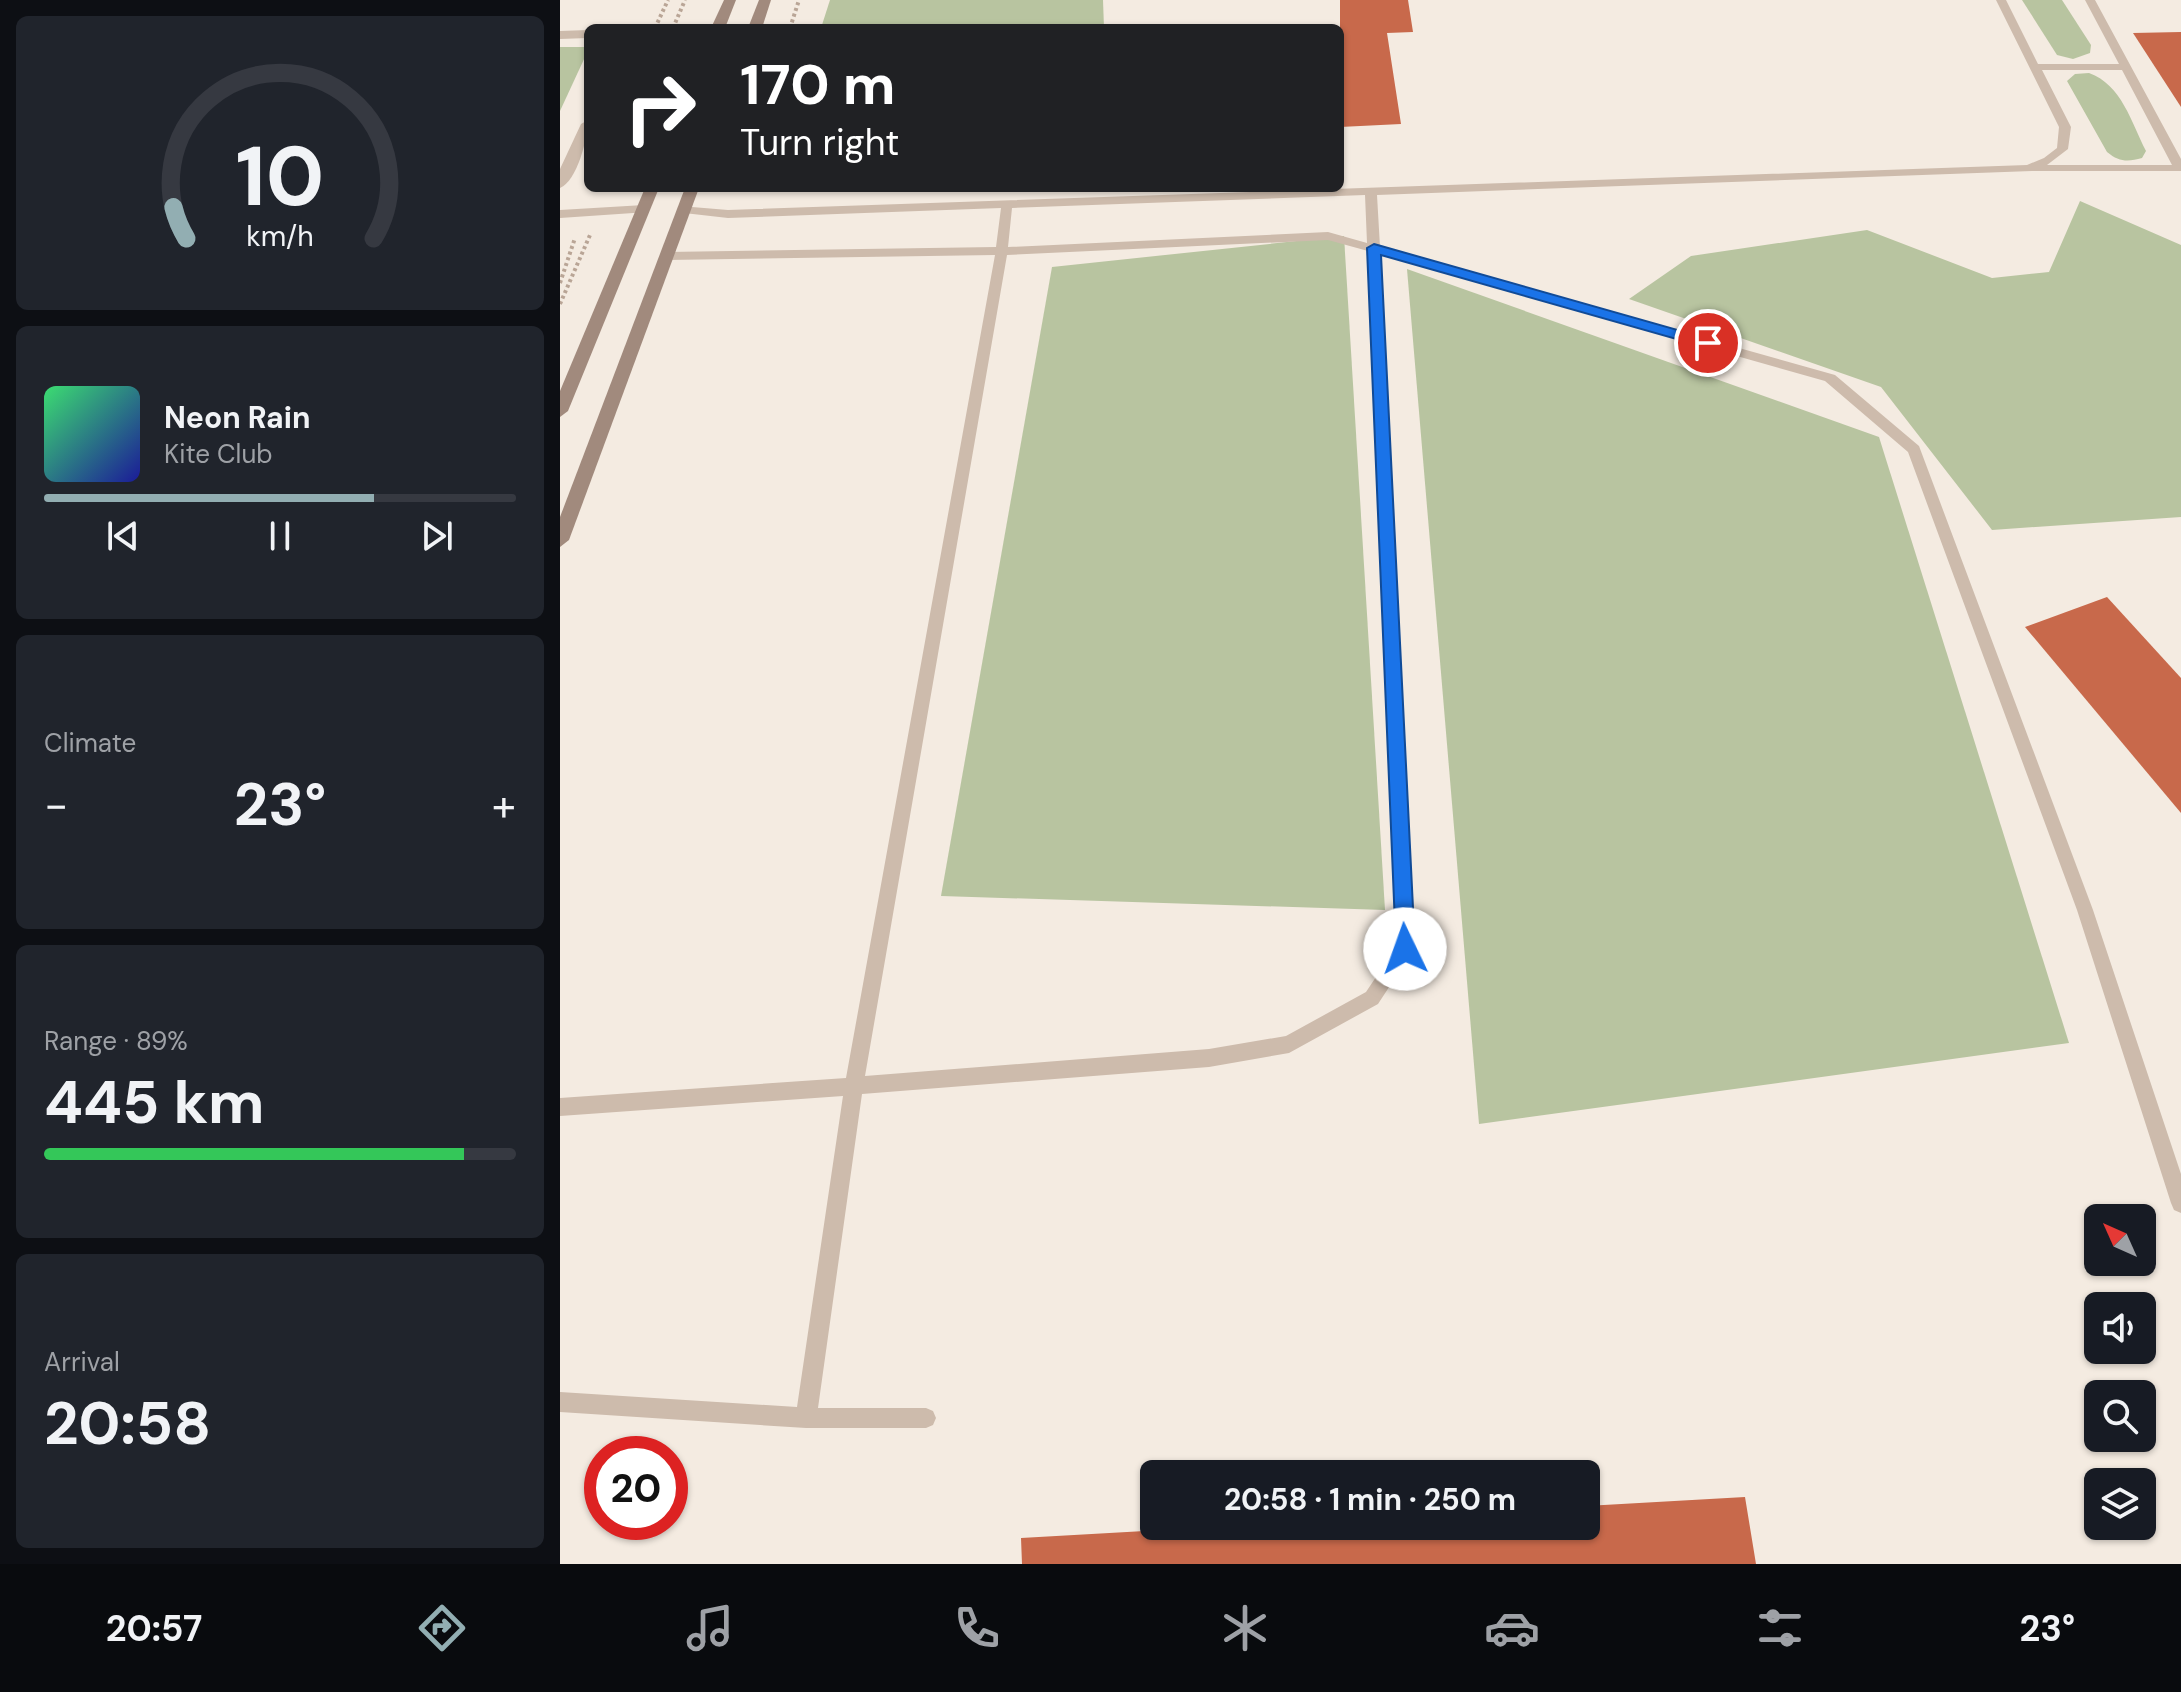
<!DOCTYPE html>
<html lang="en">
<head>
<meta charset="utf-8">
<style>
  :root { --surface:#171b24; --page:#20242c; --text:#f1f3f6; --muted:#9ea1a6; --line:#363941; --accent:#92aeb2 }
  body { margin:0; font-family:"DM Sans",sans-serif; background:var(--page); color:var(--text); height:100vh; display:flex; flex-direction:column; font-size:30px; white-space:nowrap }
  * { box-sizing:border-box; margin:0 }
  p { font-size:26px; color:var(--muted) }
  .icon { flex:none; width:44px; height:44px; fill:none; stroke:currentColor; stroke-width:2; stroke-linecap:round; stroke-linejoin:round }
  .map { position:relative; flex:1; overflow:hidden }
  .side { display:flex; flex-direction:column; gap:16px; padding:16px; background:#0d0f14; width:560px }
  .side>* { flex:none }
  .banner { position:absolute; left:24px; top:24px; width:760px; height:168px; border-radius:12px; box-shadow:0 2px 6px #0004; background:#202124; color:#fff; overflow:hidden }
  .needle { width:52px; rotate:315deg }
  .tools { position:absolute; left:1524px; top:1204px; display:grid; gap:16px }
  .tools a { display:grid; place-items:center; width:72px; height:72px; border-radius:12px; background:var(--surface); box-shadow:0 2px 6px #0004; font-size:40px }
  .speed { position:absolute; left:24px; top:1436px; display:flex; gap:16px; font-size:40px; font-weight:700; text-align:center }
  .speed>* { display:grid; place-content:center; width:104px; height:104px; border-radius:50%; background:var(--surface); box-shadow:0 2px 6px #0004; line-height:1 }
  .speed .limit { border:12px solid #d22; background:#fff; color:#111 }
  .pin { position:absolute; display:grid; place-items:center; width:68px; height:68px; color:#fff; margin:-34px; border:4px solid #fff; border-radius:50%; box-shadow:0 2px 8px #0007 }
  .me { position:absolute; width:88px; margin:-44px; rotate:357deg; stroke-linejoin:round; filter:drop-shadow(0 0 6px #0008) }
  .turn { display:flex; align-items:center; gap:28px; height:168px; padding:0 24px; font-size:36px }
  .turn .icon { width:104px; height:104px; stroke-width:2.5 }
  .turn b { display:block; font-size:56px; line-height:68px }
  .big { font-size:60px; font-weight:700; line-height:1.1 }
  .side .widget { flex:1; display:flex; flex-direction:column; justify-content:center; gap:12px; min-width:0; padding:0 28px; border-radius:12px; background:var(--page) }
  .side .dial { align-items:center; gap:0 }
  .dial svg { height:208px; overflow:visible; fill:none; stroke:var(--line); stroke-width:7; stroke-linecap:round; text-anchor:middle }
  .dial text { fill:var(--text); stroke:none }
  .song { display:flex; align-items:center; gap:24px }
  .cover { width:96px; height:96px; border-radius:12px; background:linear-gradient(135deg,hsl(140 70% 55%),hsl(240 70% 35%)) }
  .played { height:8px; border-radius:4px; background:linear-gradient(90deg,var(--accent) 70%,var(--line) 70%) }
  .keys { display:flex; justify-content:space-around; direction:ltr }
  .heat { display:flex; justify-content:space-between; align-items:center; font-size:44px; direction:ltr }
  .charge { height:12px; border-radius:6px; background:linear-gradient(90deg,#34c759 89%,var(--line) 0) }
  .trip { position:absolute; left:580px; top:1460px; width:460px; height:80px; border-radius:12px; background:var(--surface); box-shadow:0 2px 6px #0004; font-weight:700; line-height:80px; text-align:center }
  .tabs { display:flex; height:128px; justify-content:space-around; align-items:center; background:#090b0e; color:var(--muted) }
  .tabs .icon { width:56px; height:56px }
  .tabs .selected { color:var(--accent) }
  .tabs b { font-size:36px; color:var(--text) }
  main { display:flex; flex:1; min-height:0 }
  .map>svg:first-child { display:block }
  .green { fill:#b8c4a0 }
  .building { fill:#c8694b }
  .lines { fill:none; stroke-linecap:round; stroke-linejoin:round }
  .path { stroke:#b9a596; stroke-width:4; stroke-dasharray:3 3; stroke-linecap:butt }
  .lane { fill:#cdbbac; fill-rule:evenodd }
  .street { fill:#cdbbac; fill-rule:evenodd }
  .secondary { fill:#a18a7d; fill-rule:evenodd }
  .route { fill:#1a73e8; stroke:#114b97; stroke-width:2 }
</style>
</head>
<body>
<main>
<section class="side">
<div class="widget dial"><svg viewBox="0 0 100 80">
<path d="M14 69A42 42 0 1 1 86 69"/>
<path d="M14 69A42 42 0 0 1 9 57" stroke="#92aeb2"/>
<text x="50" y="56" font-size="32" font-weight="700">10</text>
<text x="50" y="72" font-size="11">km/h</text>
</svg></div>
<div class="widget">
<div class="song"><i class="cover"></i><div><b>Neon Rain</b><p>Kite Club</p></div></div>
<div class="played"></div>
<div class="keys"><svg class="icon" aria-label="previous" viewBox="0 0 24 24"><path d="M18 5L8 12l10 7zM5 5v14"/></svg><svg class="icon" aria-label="pause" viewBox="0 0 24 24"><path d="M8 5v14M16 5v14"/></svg><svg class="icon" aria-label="next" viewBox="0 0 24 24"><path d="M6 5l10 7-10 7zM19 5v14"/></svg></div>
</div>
<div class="widget"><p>Climate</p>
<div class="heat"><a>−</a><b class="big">23°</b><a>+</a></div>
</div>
<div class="widget"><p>Range · 89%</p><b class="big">445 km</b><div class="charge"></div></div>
<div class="widget"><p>Arrival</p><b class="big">20:58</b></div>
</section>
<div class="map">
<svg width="1621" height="1564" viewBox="0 0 1621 1564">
  <rect width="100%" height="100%" fill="#f4ebe1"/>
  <g class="green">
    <polygon points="270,0 543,0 544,28 261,28"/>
    <polygon points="1462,0 1502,0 1531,45 1530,53 1513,59 1497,55"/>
    <polygon points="0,47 26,47 25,57 0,111"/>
    <path d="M1529,73C1562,85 1571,122 1586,151L1582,158C1568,162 1559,162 1547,152L1507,81L1515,74Z"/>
    <polygon points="1520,201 1621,245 1621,517 1432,530 1321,387 1069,299 1131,256 1307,230 1432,278 1489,272"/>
    <polygon points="784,236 825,910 381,896 492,267"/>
    <polygon points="847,269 1319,437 1509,1043 919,1124"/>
  </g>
  <g class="building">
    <polygon points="780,0 848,0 853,32 827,33 841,124 780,127"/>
    <polygon points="1621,32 1621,107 1573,33"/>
    <polygon points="1547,597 1621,678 1621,813 1465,627"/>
    <polygon points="1185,1497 1196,1564 462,1564 461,1538 673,1526 1026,1526 1026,1506"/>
  </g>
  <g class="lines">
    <g class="path">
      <polyline points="95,28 108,0"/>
      <polyline points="113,28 125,0"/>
      <polyline points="230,28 239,0"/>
      <polyline points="0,283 15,238"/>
      <polyline points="0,304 30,235"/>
    </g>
    <g class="lane">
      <path d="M1436,0H1446L1478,64H1559L1525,0H1535L1621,159V171H1472L817,195L820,247L1275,375L1359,446L1533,910L1621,1174V1213L1614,1210L1611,1203L1517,910L1348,452L1265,381L820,255L854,949L818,1004L729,1053L649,1067L302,1094L258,1408H366L373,1411L376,1418L373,1425L366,1428H246L0,1412V1392L237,1407L283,1096L0,1116V1098L286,1078L435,255L107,260L101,256L107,252L436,247L441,208L168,218L124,213L120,212V206L168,210L1467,165L1484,158L1497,148L1499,127ZM1482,70H1562L1612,165H1487L1508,149L1511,127ZM805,195L807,243L768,232L448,247L452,208ZM768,240L808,251L836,947L806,992L726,1036L649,1049L305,1076L447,255Z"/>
      <polygon points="84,205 88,206 88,212 0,218 0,210"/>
    </g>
    <g class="street">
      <polygon points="28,30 28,38 0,39 0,31"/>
      <path d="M28,120C28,138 17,181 0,188V169L21,124Z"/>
    </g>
    <g class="secondary">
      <polygon points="164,0 176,0 165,28 151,28"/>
      <polygon points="199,0 211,0 202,28 188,28"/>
      <polygon points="85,188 99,188 8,411 0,417 0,391"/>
      <polygon points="125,188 139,188 9,540 0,547 0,517"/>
    </g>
  </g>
  <polygon class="route" points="814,244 1153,340 1155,343 1148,348 821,255 855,949 852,956 845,958 838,956 836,949 807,248"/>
</svg>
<div class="tools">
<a><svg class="needle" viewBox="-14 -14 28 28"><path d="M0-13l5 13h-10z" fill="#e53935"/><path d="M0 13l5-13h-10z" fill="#9ea1a6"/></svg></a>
<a><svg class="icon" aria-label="sound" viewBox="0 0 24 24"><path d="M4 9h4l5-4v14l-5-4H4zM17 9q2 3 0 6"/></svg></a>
<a><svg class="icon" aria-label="search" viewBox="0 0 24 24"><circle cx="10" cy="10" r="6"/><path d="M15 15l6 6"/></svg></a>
<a><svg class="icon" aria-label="layers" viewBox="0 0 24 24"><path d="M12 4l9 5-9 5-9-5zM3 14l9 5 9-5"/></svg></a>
</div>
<div class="speed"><div class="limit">20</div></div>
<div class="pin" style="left:1148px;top:343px;background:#d93025"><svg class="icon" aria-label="arrive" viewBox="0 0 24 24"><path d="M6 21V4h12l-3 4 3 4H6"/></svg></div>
<svg class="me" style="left:845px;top:949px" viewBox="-20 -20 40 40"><circle r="19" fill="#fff"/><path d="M0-13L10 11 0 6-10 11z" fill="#1a73e8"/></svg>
<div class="trip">20:58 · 1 min · 250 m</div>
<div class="banner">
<div class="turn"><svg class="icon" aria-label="right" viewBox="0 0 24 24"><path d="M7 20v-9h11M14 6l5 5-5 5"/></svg><div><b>170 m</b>Turn right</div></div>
</div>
</div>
</main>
<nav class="tabs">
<b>20:57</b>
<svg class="icon selected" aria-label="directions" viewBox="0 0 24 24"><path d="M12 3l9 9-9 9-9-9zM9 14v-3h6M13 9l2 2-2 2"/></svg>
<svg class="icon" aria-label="music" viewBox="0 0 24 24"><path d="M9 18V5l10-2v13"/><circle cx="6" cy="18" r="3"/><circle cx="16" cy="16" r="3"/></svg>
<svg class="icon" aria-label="phone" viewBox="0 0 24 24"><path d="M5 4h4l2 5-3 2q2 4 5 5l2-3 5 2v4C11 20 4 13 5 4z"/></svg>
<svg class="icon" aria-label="climate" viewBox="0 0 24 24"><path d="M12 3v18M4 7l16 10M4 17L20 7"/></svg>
<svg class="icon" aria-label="car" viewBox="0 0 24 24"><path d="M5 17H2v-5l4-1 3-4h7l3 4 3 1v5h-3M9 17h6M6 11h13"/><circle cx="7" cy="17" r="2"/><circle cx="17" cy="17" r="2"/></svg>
<svg class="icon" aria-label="filters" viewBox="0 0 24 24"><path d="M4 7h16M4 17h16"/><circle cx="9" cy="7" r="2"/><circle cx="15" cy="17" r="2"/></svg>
<b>23°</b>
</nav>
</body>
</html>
